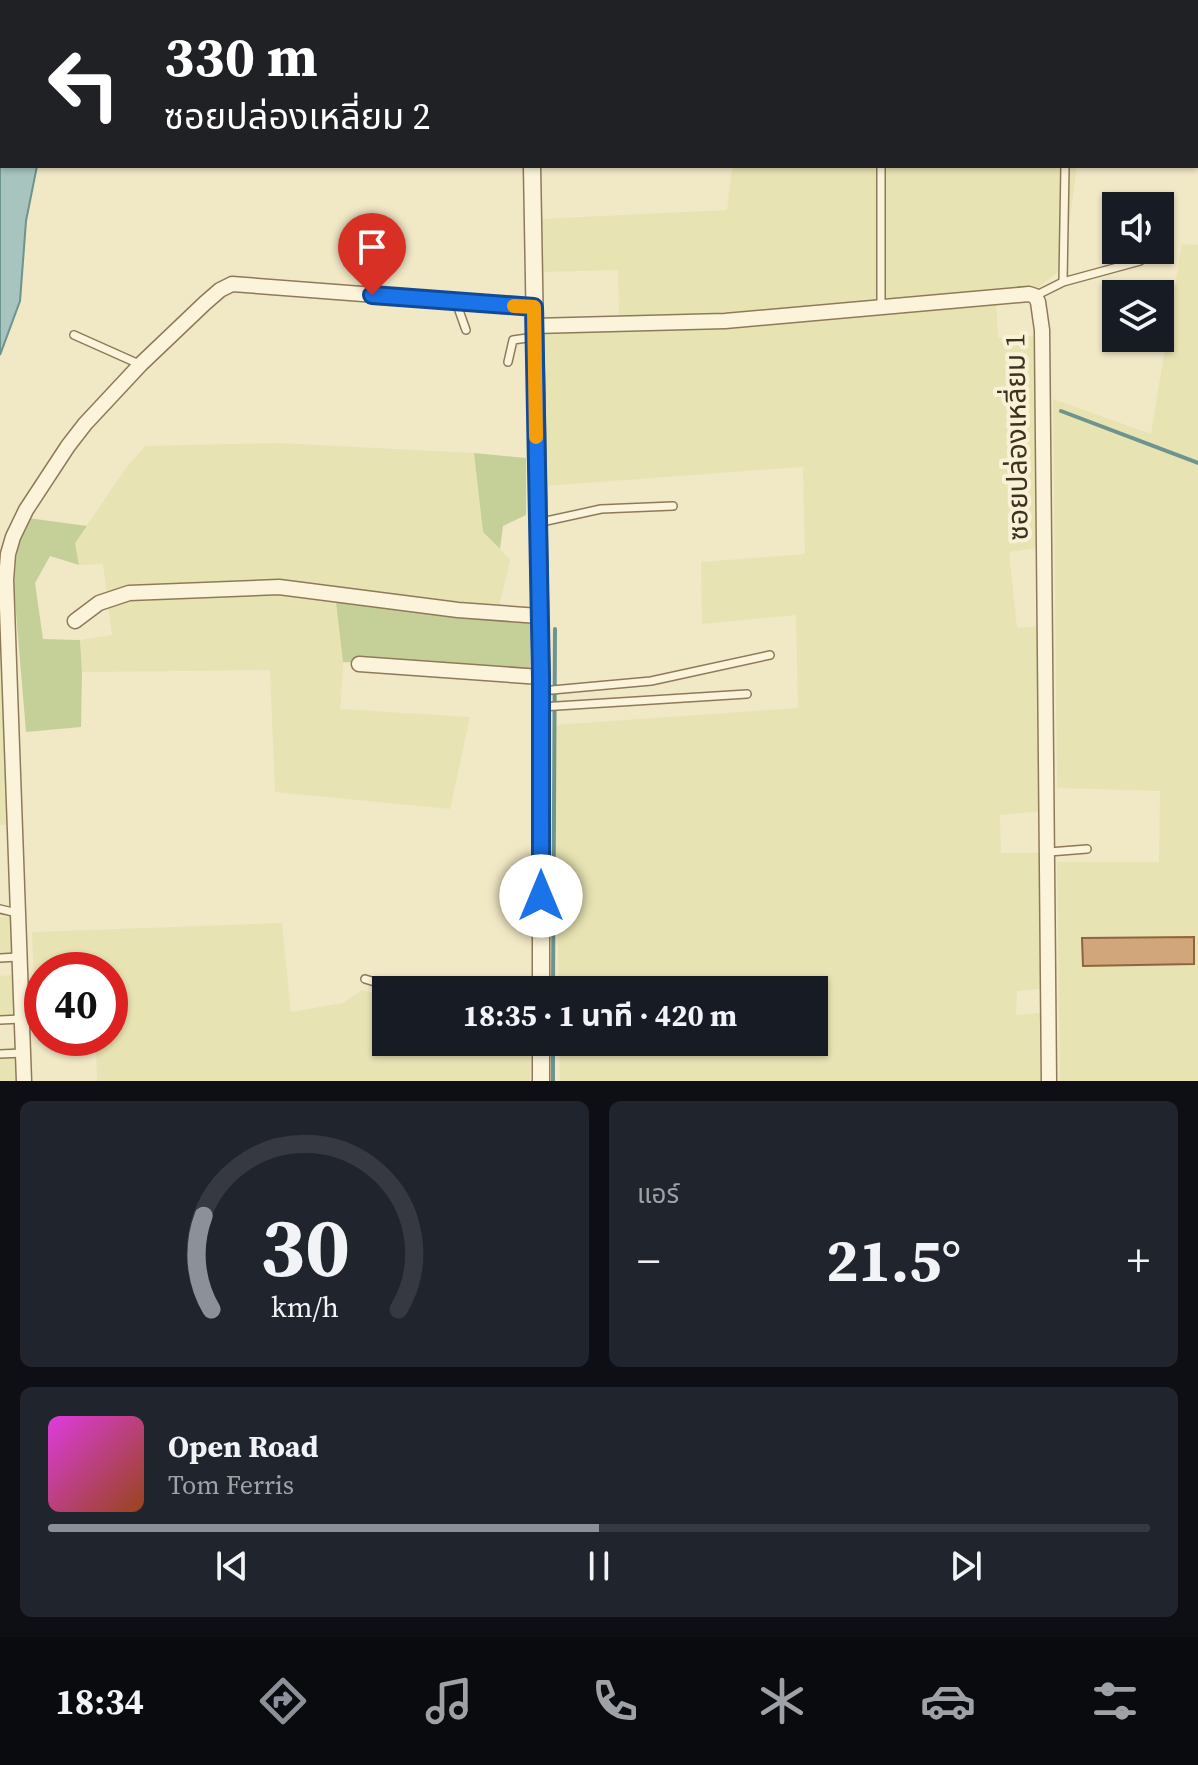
<!DOCTYPE html>
<html lang="th">
<head>
<meta charset="utf-8">
<style>
  :root { --surface:#171b24; --page:#20242c; --text:#f1f3f6; --muted:#9ea1a6; --line:#363941; --accent:#8c9099 }
  body { margin:0; font-family:"Source Serif 4","Noto Sans Thai",serif; background:var(--page); color:var(--text); height:100vh; display:flex; flex-direction:column; font-size:30px; white-space:nowrap }
  * { box-sizing:border-box; margin:0 }
  p { font-size:26px; color:var(--muted) }
  .icon { flex:none; width:44px; height:44px; fill:none; stroke:currentColor; stroke-width:2; stroke-linecap:round; stroke-linejoin:round }
  .map { position:relative; height:1081px; overflow:hidden }
  .side { display:flex; flex-direction:column; gap:20px; padding:20px; background:#0d0f14; flex:1 }
  .side>* { flex:none }
  .banner { position:absolute; left:0px; top:0px; width:1198px; height:168px; box-shadow:0 2px 6px #0004; background:#202124; color:#fff; overflow:hidden }
  .controls { position:absolute; left:1102px; top:192px; display:grid; gap:16px }
  .controls a { display:grid; place-items:center; width:72px; height:72px; border-radius:0px; background:var(--surface); box-shadow:0 2px 6px #0004; font-size:40px }
  .speed { position:absolute; left:24px; top:952px; display:flex; gap:16px; font-size:40px; font-weight:700; text-align:center }
  .speed>* { display:grid; place-content:center; width:104px; height:104px; border-radius:50%; background:var(--surface); box-shadow:0 2px 6px #0004; line-height:1 }
  .speed .limit { border:12px solid #d22; background:#fff; color:#111 }
  .pin { position:absolute; display:grid; place-items:center; width:68px; height:68px; color:#fff; margin:-82px -34px; border-radius:50% 50% 50% 0; rotate:-45deg; box-shadow:0 0 8px #0007 }
  .pin .icon { rotate:45deg }
  .me { position:absolute; width:88px; margin:-44px; rotate:0deg; stroke-linejoin:round; filter:drop-shadow(0 0 6px #0008) }
  .turn { display:flex; align-items:center; gap:28px; height:168px; padding:0 32px; font-size:36px }
  .turn .icon { width:104px; height:104px; stroke-width:2.5 }
  .turn b { display:block; font-size:56px; line-height:68px }
  .big { font-size:60px; font-weight:700; line-height:1.1 }
  .side .tile { flex:1; display:flex; flex-direction:column; justify-content:center; gap:12px; min-width:0; padding:0 28px; border-radius:12px; background:var(--page) }
  .side .dial { align-items:center; gap:0 }
  .dial svg { height:208px; overflow:visible; fill:none; stroke:var(--line); stroke-width:7; stroke-linecap:round; text-anchor:middle }
  .dial text { fill:var(--text); stroke:none }
  .song { display:flex; align-items:center; gap:24px }
  .cover { width:96px; height:96px; border-radius:12px; background:linear-gradient(135deg,hsl(300 70% 55%),hsl(20 70% 35%)) }
  .played { height:8px; border-radius:4px; background:linear-gradient(90deg,var(--accent) 50%,var(--line) 50%) }
  .keys { display:flex; justify-content:space-around; direction:ltr }
  .heat { display:flex; justify-content:space-between; align-items:center; font-size:44px; direction:ltr }
  .side .tiles { flex:1; display:grid; gap:20px; grid-template-columns:1fr 1fr }
  .tile:last-child { grid-column:span 2 }
  .trip { position:absolute; left:372px; top:976px; width:456px; height:80px; border-radius:0px; background:var(--surface); box-shadow:0 2px 6px #0004; font-weight:700; line-height:80px; text-align:center }
  .tabs { display:flex; height:128px; justify-content:space-around; align-items:center; background:#090b0e; color:var(--muted) }
  .tabs .icon { width:56px; height:56px }
  .tabs .on { color:var(--accent) }
  .tabs b { font-size:36px; color:var(--text) }
  .map>svg:first-child { display:block }
  .farmland { fill:#e7e3b3 }
  .green { fill:#c5d099 }
  .water { fill:#a8c4be; stroke:#6d948d; stroke-width:2 }
  .lines { fill:none; stroke-linecap:round; stroke-linejoin:round }
  .stream { stroke:#6d948d; stroke-width:4 }
  .canal { stroke:#a8c4be; stroke-width:12 }
  .building { fill:#d1a67a; stroke:#8e653f; stroke-width:2 }
  .service-casing { stroke:#8e7a5a; stroke-width:10 }
  .minor-casing { stroke:#8e7a5a; stroke-width:17 }
  .tertiary-casing { stroke:#8e7a5a; stroke-width:19 }
  .service { stroke:#fbf4da; stroke-width:7 }
  .minor { stroke:#fbf4da; stroke-width:14 }
  .tertiary { stroke:#fbf4da; stroke-width:16 }
  .route-casing { stroke:#114b97; stroke-width:20 }
  .route { stroke:#1a73e8; stroke-width:14 }
  .slow { stroke:#f59e0b; stroke-width:14 }
  .labels { text-anchor:middle; dominant-baseline:central; stroke-width:8; stroke-linejoin:round; paint-order:stroke }
  .street-label { font-size:28px; fill:#3d301f; stroke:#f8f1d6 }
</style>
</head>
<body>
<div class="map">
<svg width="1198" height="1081" viewBox="0 0 1198 1081">
  <rect width="100%" height="100%" fill="#f1e8c6"/>
  <g class="farmland">
    <polygon points="539,0 1198,0 1198,105 1196,2 539,2"/>
    <polygon points="732,166 1077,166 1063,268 1036,289 873,304 619,319 618,270 541,272 541,219 727,210"/>
    <polygon points="1182,244 1198,245 1198,1081 1060,1081 1057,862 1159,862 1160,791 1057,788 1053,399 1151,434"/>
    <polygon points="996,303 998,338 1035,336 1038,548 1009,552 1017,628 1040,626 1044,811 1000,815 1001,853 1042,853 1041,989 1017,991 1016,1015 1040,1013 1042,1081 560,1081 559,1042 814,1042 814,990 559,990 554,725 798,708 796,615 702,624 701,562 805,554 803,467 544,486 543,334"/>
    <polygon points="279,443 474,453 483,532 510,560 498,611 336,603 344,657 340,709 470,717 450,809 275,792 270,670 82,672 80,640 112,635 103,564 79,565 75,543 126,468 145,446"/>
    <polygon points="0,559 8,825 0,825"/>
    <polygon points="0,917 11,917 14,962 0,963"/>
    <polygon points="282,923 291,1012 343,1003 362,990 386,996 386,1042 531,1042 530,1081 97,1081 96,1038 110,1038 110,970 42,970 42,1029 36,1029 32,932"/>
    <polygon points="13,975 14,1016 0,1016 0,976"/>
    <polygon points="15,1047 16,1081 0,1081 0,1049"/>
  </g>
  <g class="green">
    <polygon points="474,453 526,458 526,515 503,526 500,549 483,532"/>
    <polygon points="28,518 87,526 75,543 79,565 50,556 35,583 43,639 80,640 82,672 81,727 26,732 14,588 17,546"/>
    <polygon points="336,602 521,619 530,624 530,672 343,662"/>
  </g>
  <polygon class="water" points="0,0 65,0 2,2 2,166 37,166 26,221 20,301 0,355"/>
  <g class="lines">
    <g class="stream">
      <polyline points="1061,411 1198,463"/>
      <polyline points="553,990 555,629"/>
      <polyline points="553,1081 553,1042"/>
    </g>
    <g class="canal">
      <polyline points="586,0 588,2"/>
      <polyline points="1196,112 1198,112"/>
    </g>
  </g>
  <polygon class="building" points="1194,937 1194,964 1083,966 1082,938"/>
  <g class="lines">
    <g class="service-casing">
      <g id="service">
        <polyline points="227,0 231,2"/>
        <polyline points="104,2 105,0"/>
        <polyline points="881,166 881,308"/>
        <polyline points="1063,282 1065,166"/>
        <polyline points="1035,296 1063,282 1140,261"/>
        <polyline points="456,302 466,330"/>
        <polyline points="74,335 139,364"/>
        <polyline points="508,362 513,340 534,337"/>
        <polyline points="537,523 601,509 673,506"/>
        <polyline points="541,691 651,681 770,655"/>
        <polyline points="541,707 747,694"/>
        <polyline points="1049,852 1087,849"/>
        <polyline points="0,909 17,913"/>
        <polyline points="0,958 18,957"/>
        <polyline points="365,979 401,990"/>
        <polyline points="0,1020 21,1019"/>
        <polyline points="0,1054 23,1053"/>
      </g>
    </g>
    <g class="minor-casing">
      <g id="minor">
        <polyline points="534,326 725,321 1029,294 1035,296 1038,302 1042,330 1049,1081"/>
        <polyline points="75,621 99,603 129,593 279,587 458,610 539,616"/>
        <polyline points="359,664 541,677"/>
        <polyline points="24,1081 6,580 8,554 13,537 26,510 68,446 85,424 141,364 205,303 220,290 232,284 534,307"/>
      </g>
    </g>
    <g class="tertiary-casing">
      <g id="tertiary">
        <polyline points="529,0 529,2"/>
        <polyline points="532,166 541,677 541,990"/>
        <polyline points="541,1042 541,1081"/>
      </g>
    </g>
    <use href="#service" class="service"/>
    <use href="#minor" class="minor"/>
    <use href="#tertiary" class="tertiary"/>
  </g>
  <g class="lines">
    <g class="route-casing">
      <polyline id="route" points="372,295 534,307 541,677 541,896"/>
    </g>
    <use href="#route" class="route"/>
    <polyline class="slow" points="514,306 534,307 536,437"/>
  </g>
  <g class="labels">
    <g class="street-label">
      <text transform="translate(1016 437) rotate(-91)">ซอยปล่องเหลี่ยม 1</text>
    </g>
  </g>
</svg>
<div class="controls">
<a><svg class="icon" aria-label="sound" viewBox="0 0 24 24"><path d="M4 9h4l5-4v14l-5-4H4zM17 9q2 3 0 6"/></svg></a>
<a><svg class="icon" aria-label="layers" viewBox="0 0 24 24"><path d="M12 4l9 5-9 5-9-5zM3 14l9 5 9-5"/></svg></a>
</div>
<div class="speed"><div class="limit">40</div></div>
<div class="pin" style="left:372px;top:295px;background:#d93025"><svg class="icon" aria-label="arrive" viewBox="0 0 24 24"><path d="M6 21V4h12l-3 4 3 4H6"/></svg></div>
<svg class="me" style="left:541px;top:896px" viewBox="-20 -20 40 40"><circle r="19" fill="#fff"/><path d="M0-13L10 11 0 6-10 11z" fill="#1a73e8"/></svg>
<div class="trip">18:35 · 1 นาที · 420 m</div>
<div class="banner">
<div class="turn"><svg class="icon" aria-label="left" viewBox="0 0 24 24"><path d="M17 20v-9H6M10 6l-5 5 5 5"/></svg><div><b>330 m</b>ซอยปล่องเหลี่ยม 2</div></div>
</div>
</div>
<section class="side">
<div class="tiles">
<div class="tile dial"><svg viewBox="0 0 100 80">
<path d="M14 69A42 42 0 1 1 86 69"/>
<path d="M14 69A42 42 0 0 1 11 33" stroke="#8c9099"/>
<text x="50" y="56" font-size="32" font-weight="700">30</text>
<text x="50" y="72" font-size="11">km/h</text>
</svg></div>
<div class="tile"><p>แอร์</p>
<div class="heat"><a>−</a><b class="big">21.5°</b><a>+</a></div>
</div>
<div class="tile">
<div class="song"><i class="cover"></i><div><b>Open Road</b><p>Tom Ferris</p></div></div>
<div class="played"></div>
<div class="keys"><svg class="icon" aria-label="previous" viewBox="0 0 24 24"><path d="M18 5L8 12l10 7zM5 5v14"/></svg><svg class="icon" aria-label="pause" viewBox="0 0 24 24"><path d="M8 5v14M16 5v14"/></svg><svg class="icon" aria-label="next" viewBox="0 0 24 24"><path d="M6 5l10 7-10 7zM19 5v14"/></svg></div>
</div>
</div>
</section>
<nav class="tabs">
<b>18:34</b>
<svg class="icon on" aria-label="directions" viewBox="0 0 24 24"><path d="M12 3l9 9-9 9-9-9zM9 14v-3h6M13 9l2 2-2 2"/></svg>
<svg class="icon" aria-label="music" viewBox="0 0 24 24"><path d="M9 18V5l10-2v13"/><circle cx="6" cy="18" r="3"/><circle cx="16" cy="16" r="3"/></svg>
<svg class="icon" aria-label="phone" viewBox="0 0 24 24"><path d="M5 4h4l2 5-3 2q2 4 5 5l2-3 5 2v4C11 20 4 13 5 4z"/></svg>
<svg class="icon" aria-label="climate" viewBox="0 0 24 24"><path d="M12 3v18M4 7l16 10M4 17L20 7"/></svg>
<svg class="icon" aria-label="car" viewBox="0 0 24 24"><path d="M5 17H2v-5l4-1 3-4h7l3 4 3 1v5h-3M9 17h6M6 11h13"/><circle cx="7" cy="17" r="2"/><circle cx="17" cy="17" r="2"/></svg>
<svg class="icon" aria-label="filters" viewBox="0 0 24 24"><path d="M4 7h16M4 17h16"/><circle cx="9" cy="7" r="2"/><circle cx="15" cy="17" r="2"/></svg>
</nav>
</body>
</html>
